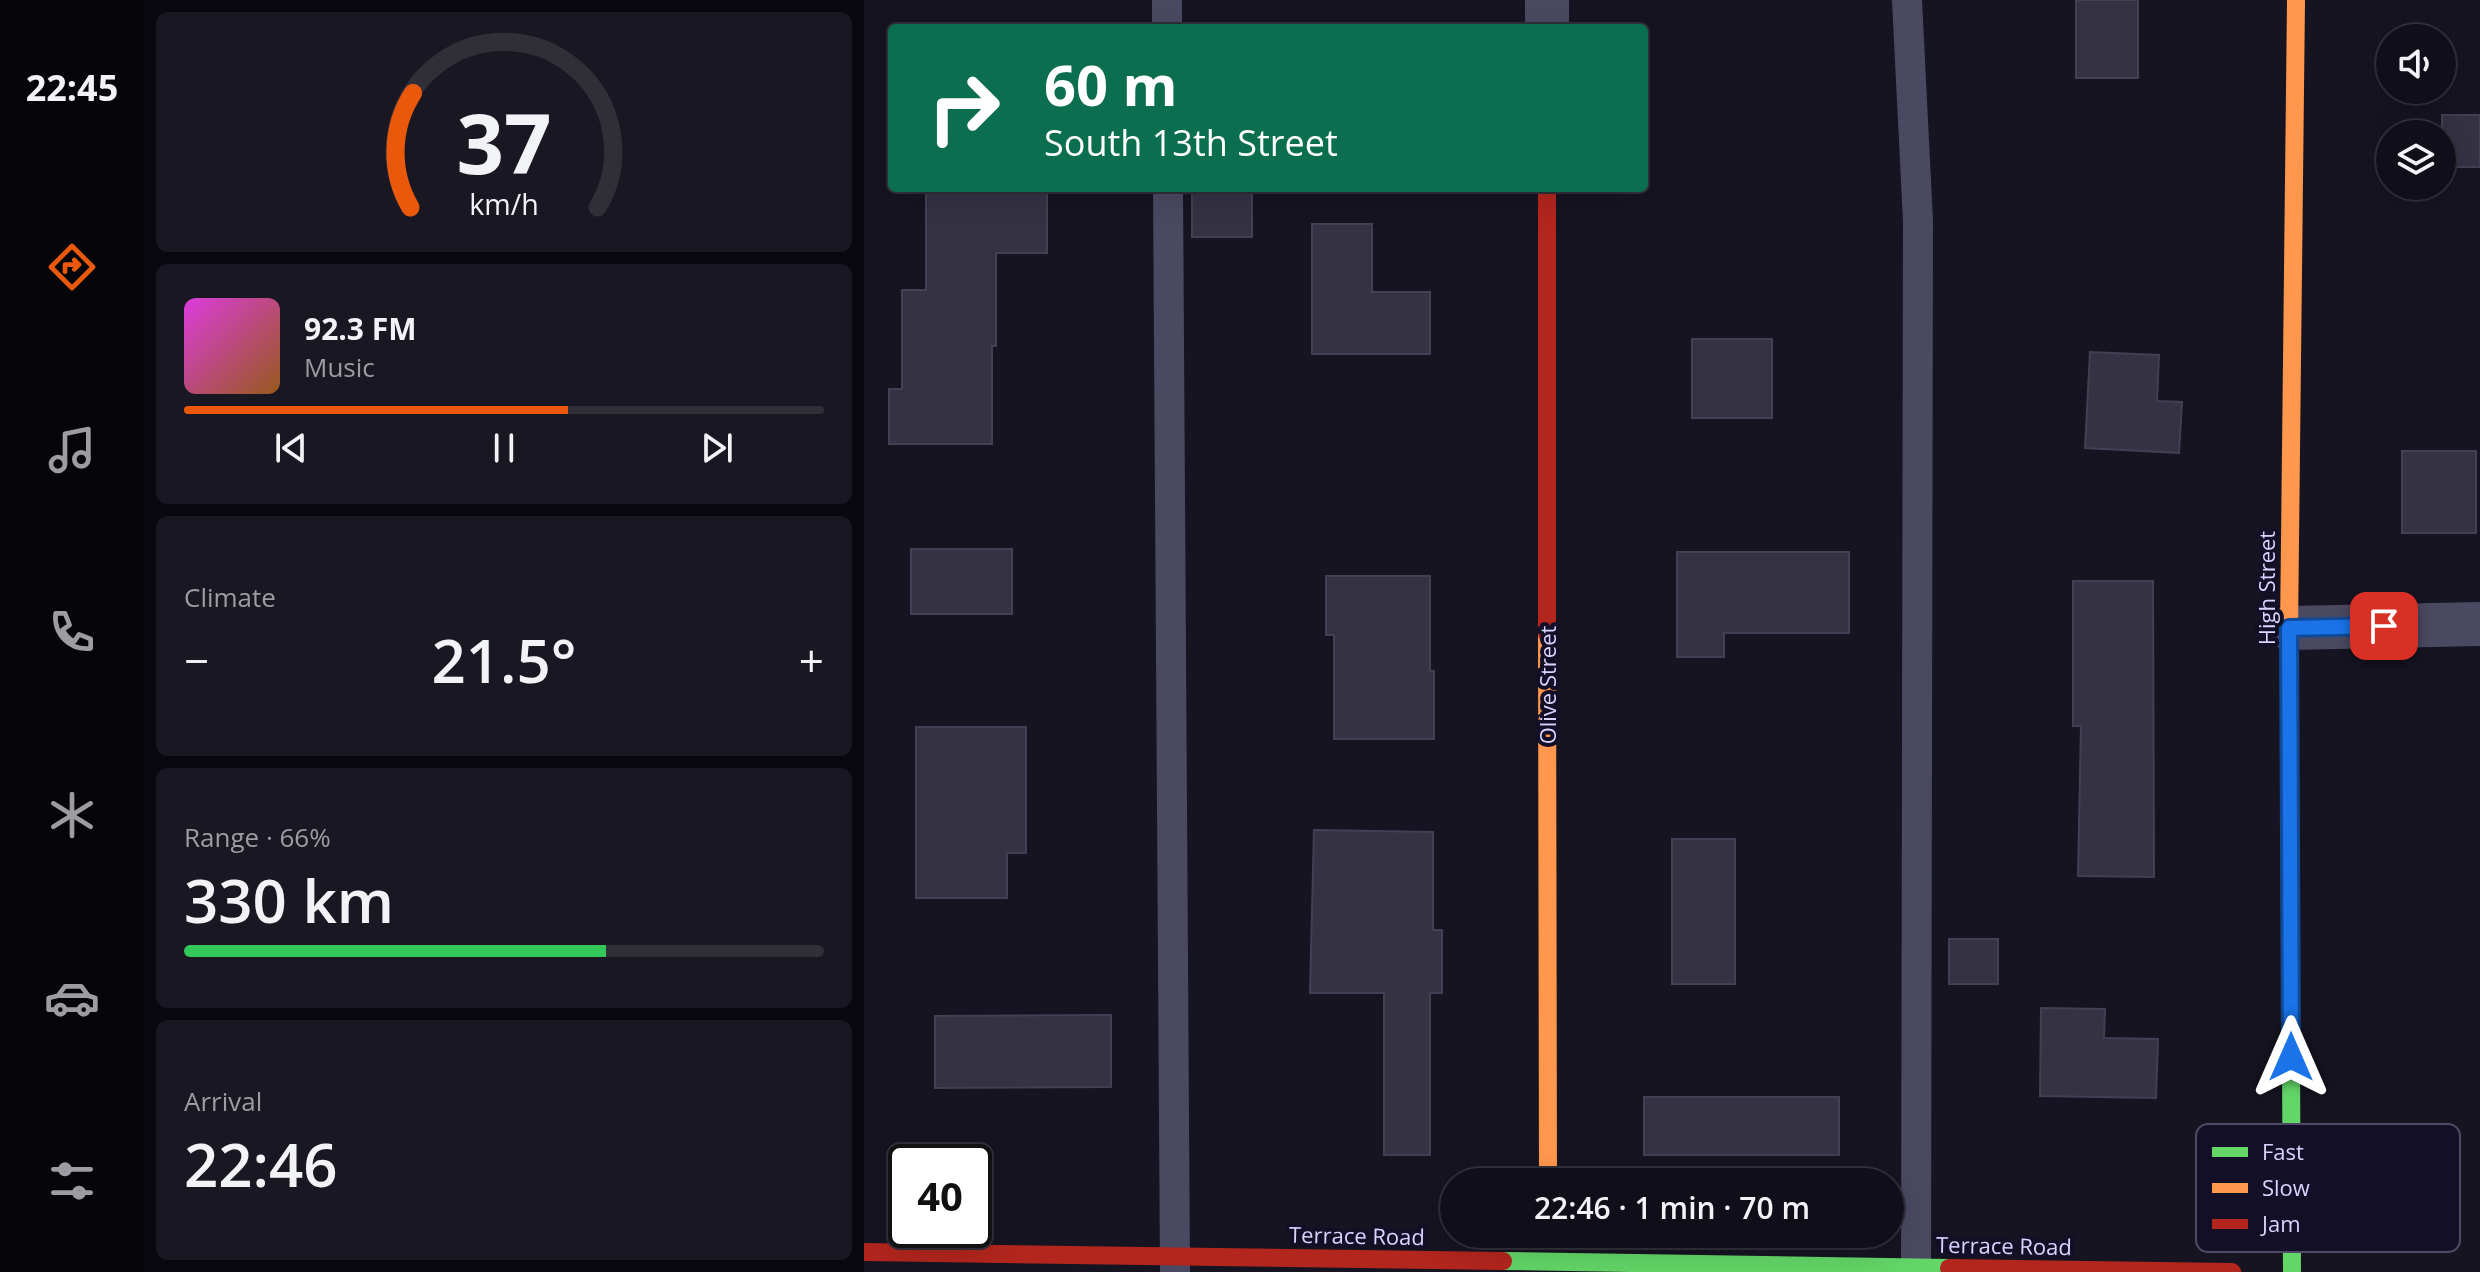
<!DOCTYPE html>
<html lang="en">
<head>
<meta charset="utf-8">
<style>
  :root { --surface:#100f19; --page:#191822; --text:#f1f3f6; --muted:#9c9ca2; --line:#302f38; --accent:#ea580c }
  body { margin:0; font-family:"Open Sans",sans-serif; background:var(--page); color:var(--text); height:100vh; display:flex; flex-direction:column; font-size:30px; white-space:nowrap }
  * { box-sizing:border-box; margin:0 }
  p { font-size:26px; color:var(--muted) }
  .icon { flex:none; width:44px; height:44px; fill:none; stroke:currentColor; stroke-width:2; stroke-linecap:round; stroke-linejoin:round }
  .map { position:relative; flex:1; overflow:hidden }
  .panel { display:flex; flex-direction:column; gap:12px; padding:12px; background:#09080e; width:720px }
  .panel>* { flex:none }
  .hud { position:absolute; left:24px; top:24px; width:760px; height:168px; border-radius:8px; box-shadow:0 8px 32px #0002,0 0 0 2px var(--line); background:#0b6e4f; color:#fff; overflow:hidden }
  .controls { position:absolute; left:1512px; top:24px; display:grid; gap:16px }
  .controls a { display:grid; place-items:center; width:80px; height:80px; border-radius:50%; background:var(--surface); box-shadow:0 8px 32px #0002,0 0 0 2px var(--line); font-size:40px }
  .speed { position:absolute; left:24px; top:1144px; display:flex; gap:16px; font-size:40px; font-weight:700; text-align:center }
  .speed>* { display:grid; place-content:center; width:104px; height:104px; border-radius:50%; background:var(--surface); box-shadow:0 8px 32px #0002,0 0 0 2px var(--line); line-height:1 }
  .speed .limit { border:4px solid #111; border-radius:12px; background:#fff; color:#111 }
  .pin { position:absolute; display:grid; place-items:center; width:68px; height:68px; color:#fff; margin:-34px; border-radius:16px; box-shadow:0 4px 12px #0006 }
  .me { position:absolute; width:88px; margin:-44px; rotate:0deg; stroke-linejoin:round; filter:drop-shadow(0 0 6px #0008) }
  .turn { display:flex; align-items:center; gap:28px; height:168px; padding:0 24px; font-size:36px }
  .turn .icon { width:104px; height:104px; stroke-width:2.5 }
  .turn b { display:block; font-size:56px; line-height:68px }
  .big { font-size:60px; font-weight:600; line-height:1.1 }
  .panel .card { flex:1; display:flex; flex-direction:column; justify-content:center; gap:12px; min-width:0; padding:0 28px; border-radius:12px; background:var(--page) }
  .panel .dial { align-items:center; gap:0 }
  .dial svg { height:208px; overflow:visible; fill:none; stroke:var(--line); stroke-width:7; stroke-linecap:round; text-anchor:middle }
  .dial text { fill:var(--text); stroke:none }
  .song { display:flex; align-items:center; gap:24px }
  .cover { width:96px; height:96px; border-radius:12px; background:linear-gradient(135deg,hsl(300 70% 55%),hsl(30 70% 35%)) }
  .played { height:8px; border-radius:4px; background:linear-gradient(90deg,var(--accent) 60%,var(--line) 60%) }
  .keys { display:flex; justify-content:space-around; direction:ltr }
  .heat { display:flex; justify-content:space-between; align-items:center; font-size:44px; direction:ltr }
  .charge { height:12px; border-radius:6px; background:linear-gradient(90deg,#34c759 66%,var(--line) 0) }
  .trip { position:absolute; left:576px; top:1168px; width:464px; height:80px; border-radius:40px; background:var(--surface); box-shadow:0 8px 32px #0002,0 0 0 2px var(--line); font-weight:600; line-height:80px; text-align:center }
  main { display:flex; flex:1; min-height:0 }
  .menu { display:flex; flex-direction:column; width:144px; justify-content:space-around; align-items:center; background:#06060a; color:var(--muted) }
  .menu .icon { width:56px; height:56px }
  .menu .on { color:var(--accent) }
  .menu b { font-size:36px; color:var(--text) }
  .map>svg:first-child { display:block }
  .building { fill:#343243; stroke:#433f54; stroke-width:2 }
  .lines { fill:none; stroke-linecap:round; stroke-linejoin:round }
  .lane { stroke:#4a4962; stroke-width:30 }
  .street { stroke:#4a4962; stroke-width:44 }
  .fast { stroke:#63d668; stroke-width:18 }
  .slow { stroke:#ff974d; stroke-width:18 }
  .jam { stroke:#b3261e; stroke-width:18 }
  .route-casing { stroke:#114b97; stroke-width:20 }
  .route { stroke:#1a73e8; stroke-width:14 }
  .labels { text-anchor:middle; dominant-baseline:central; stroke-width:8; stroke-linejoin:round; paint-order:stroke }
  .street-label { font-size:22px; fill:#d9d4ff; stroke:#130f26 }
  .key { fill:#130f26; stroke:#4e4a67; stroke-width:2 }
  .key-label { font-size:22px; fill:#d9d4ff }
</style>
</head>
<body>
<main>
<nav class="menu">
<b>22:45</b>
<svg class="icon on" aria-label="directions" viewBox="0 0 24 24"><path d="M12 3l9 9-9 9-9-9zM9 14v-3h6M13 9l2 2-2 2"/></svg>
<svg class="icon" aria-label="music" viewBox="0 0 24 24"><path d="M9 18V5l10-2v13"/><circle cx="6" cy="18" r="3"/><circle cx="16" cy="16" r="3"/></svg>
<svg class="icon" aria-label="phone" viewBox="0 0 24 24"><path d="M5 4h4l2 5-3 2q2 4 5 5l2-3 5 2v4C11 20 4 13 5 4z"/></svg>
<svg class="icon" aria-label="climate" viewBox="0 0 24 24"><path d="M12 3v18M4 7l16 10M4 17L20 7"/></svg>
<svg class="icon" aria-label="car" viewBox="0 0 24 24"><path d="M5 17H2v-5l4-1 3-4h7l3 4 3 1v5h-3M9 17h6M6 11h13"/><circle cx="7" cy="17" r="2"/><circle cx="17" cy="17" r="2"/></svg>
<svg class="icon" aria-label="filters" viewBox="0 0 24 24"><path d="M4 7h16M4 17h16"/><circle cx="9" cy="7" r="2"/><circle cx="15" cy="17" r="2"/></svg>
</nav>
<section class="panel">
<div class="card dial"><svg viewBox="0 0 100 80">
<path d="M14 69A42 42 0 1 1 86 69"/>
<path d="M14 69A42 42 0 0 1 15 25" stroke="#ea580c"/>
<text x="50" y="56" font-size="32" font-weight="700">37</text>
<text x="50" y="72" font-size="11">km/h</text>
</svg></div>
<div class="card">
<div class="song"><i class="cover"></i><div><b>92.3 FM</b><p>Music</p></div></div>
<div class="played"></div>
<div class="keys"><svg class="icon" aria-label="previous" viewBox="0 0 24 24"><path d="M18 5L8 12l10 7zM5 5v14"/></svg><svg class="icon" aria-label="pause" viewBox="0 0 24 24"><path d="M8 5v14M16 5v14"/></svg><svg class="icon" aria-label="next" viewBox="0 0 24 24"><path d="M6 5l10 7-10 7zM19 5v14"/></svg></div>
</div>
<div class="card"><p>Climate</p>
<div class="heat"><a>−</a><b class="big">21.5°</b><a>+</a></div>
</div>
<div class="card"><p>Range · 66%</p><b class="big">330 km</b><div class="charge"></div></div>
<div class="card"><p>Arrival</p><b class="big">22:46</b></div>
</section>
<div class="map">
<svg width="1616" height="1272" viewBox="0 0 1616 1272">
  <rect width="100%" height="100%" fill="#161421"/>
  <g class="building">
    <rect x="1212" y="0" width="62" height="78"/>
    <rect x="1578" y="115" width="38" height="52"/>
    <polygon points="62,188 183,188 183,253 132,253 132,346 128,346 128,444 25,444 25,389 38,389 38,290 62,290"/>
    <rect x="328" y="188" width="60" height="49"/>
    <polygon points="448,224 508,224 508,292 566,292 566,354 448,354"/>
    <rect x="828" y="339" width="80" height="79"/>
    <polygon points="1226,352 1295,355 1293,401 1318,402 1315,453 1221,448"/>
    <rect x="1538" y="451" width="74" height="82"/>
    <rect x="47" y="549" width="101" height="65"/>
    <polygon points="813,552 985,552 985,633 860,633 860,657 813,657"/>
    <polygon points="462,576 566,576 566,671 570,671 570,739 470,739 470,635 462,635"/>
    <polygon points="1209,581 1289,581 1290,877 1214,876 1217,726 1209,726"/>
    <polygon points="52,727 162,727 162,853 143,853 143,898 52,898"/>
    <polygon points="450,830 569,832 569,930 578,930 578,993 566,993 566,1155 520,1155 520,993 446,993"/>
    <rect x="808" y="839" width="63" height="145"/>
    <rect x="1085" y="939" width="49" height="45"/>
    <polygon points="1177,1008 1241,1009 1240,1038 1294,1039 1292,1098 1176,1096"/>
    <polygon points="247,1015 247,1087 71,1088 71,1016"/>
    <rect x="780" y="1097" width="195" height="58"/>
  </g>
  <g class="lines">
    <g class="lane">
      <polyline points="303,0 303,28"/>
      <polyline points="1043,0 1054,221 1052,1272"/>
      <polyline points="304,188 311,1272"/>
    </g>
    <g class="street">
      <polyline points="683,0 683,28"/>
      <polyline points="1425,628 1616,624"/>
    </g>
    <g class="fast">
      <polyline points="1425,631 1428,1272"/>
      <polyline points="639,1261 1085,1268"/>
    </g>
    <g class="slow">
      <polyline points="1425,631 1432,0"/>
      <polyline points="683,634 684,1182"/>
    </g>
    <g class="jam">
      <polyline points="683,188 683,634"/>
      <polyline points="0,1252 639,1261"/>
      <polyline points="1085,1268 1368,1272"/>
    </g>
  </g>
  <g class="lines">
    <g class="route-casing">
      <polyline id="route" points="1427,1057 1425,628 1520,626"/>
    </g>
    <use href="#route" class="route"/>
  </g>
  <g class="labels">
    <g class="street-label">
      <text transform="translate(1402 588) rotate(-90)">High Street</text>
      <text transform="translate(683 685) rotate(-90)">Olive Street</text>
      <text transform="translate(493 1235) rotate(1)">Terrace Road</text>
      <text transform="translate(1140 1245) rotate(1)">Terrace Road</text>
    </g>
  </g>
  <rect x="1332" y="1124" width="264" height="128" rx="12" class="key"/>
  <rect x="1348" y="1147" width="36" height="10" fill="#63d668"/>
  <rect x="1348" y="1183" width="36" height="10" fill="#ff974d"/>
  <rect x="1348" y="1219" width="36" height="10" fill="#b3261e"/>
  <g class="key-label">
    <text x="1398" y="1160">Fast</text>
    <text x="1398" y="1196">Slow</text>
    <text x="1398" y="1232">Jam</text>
  </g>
</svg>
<div class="controls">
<a><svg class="icon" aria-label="sound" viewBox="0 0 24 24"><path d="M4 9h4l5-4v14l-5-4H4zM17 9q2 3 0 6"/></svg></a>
<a><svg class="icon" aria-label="layers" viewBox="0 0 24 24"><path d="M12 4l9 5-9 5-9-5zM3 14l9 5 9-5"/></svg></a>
</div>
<div class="speed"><div class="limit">40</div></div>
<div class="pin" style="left:1520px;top:626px;background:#d93025"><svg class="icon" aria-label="arrive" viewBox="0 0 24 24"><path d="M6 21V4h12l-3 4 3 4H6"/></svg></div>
<svg class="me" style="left:1427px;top:1057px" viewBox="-20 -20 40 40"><path d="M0-17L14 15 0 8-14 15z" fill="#1a73e8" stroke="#fff" stroke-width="4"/></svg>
<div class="trip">22:46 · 1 min · 70 m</div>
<div class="hud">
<div class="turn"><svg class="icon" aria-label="right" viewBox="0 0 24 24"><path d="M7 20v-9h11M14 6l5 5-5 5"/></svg><div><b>60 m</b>South 13th Street</div></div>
</div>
</div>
</main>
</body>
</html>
